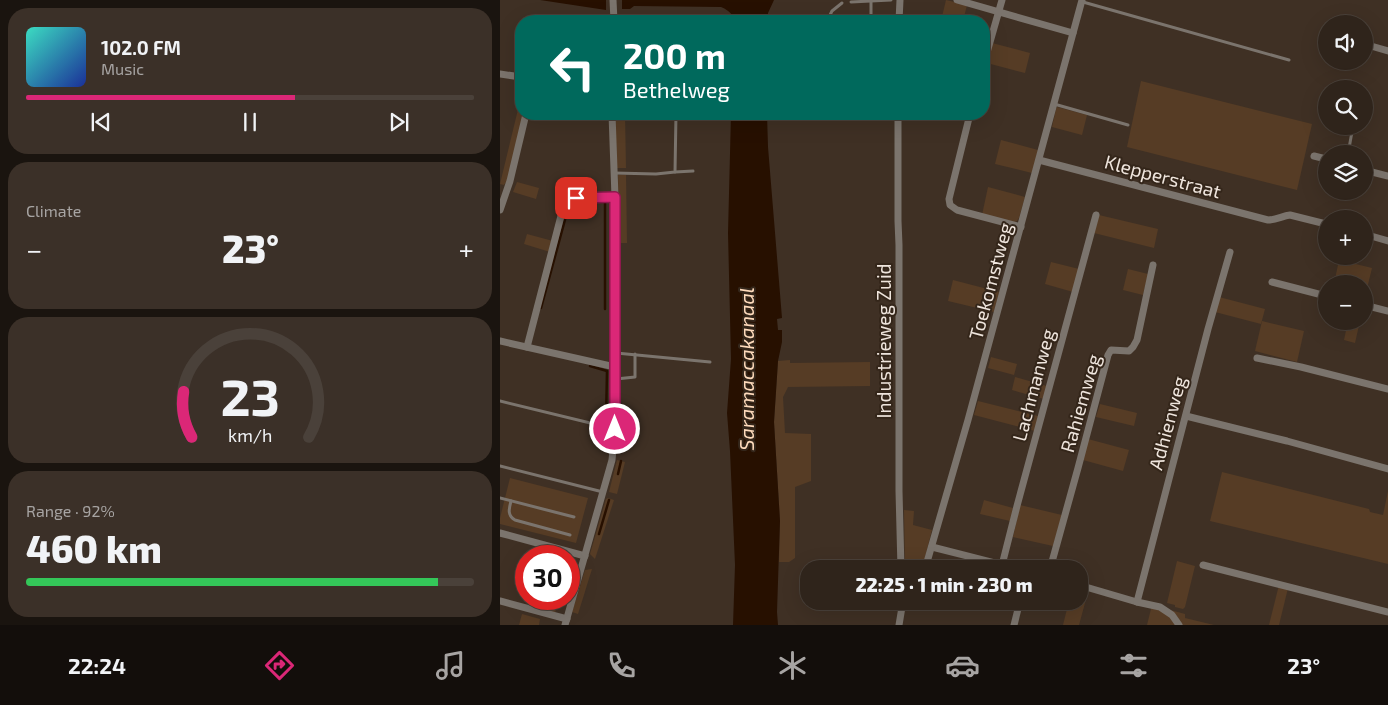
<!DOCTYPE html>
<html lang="en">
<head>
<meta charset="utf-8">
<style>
  :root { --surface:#2f241b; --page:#3b3028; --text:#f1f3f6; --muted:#a7a4a3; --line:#4a413a; --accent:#db2777 }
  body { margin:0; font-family:"Exo 2",sans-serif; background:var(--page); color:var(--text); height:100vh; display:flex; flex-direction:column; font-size:19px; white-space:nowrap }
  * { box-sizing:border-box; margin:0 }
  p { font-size:16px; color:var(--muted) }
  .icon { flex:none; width:28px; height:28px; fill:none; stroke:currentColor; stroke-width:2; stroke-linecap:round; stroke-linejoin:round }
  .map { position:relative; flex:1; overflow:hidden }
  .side { display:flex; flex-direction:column; gap:8px; padding:8px; background:#1a140f; width:500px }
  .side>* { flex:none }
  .top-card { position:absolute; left:15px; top:15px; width:475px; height:105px; border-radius:20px; box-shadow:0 5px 20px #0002,0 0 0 1px var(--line); background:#00695c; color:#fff; overflow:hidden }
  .controls { position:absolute; left:818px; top:15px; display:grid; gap:10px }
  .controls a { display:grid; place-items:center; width:55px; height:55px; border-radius:50%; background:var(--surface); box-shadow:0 5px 20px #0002,0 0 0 1px var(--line); font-size:25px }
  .speed { position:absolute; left:15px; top:545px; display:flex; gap:10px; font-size:25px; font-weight:700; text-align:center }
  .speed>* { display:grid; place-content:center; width:65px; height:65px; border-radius:50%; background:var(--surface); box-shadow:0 5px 20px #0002,0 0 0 1px var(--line); line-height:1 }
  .speed .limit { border:8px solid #d22; background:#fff; color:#111 }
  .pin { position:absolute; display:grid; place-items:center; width:42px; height:42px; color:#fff; margin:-21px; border-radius:10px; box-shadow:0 2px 8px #0006 }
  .me { position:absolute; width:55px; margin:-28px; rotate:0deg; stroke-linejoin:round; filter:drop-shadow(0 0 4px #0008) }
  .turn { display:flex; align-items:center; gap:18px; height:105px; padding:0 25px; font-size:22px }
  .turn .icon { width:65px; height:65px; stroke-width:2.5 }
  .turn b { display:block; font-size:35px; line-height:42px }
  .big { font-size:38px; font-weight:800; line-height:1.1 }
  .side .tile { flex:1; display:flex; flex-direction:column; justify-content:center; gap:8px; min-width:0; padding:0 18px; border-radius:20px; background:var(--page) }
  .side .dial { align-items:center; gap:0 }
  .dial svg { height:130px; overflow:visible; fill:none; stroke:var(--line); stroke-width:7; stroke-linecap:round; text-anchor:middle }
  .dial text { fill:var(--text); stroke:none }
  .song { display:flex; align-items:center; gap:15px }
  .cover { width:60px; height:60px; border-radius:8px; background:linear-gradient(135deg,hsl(170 70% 55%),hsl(230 70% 35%)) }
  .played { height:5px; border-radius:2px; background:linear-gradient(90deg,var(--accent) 60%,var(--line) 60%) }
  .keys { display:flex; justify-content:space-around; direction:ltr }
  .heat { display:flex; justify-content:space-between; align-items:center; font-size:28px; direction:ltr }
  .charge { height:8px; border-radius:4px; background:linear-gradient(90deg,#34c759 92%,var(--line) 0) }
  .trip { position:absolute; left:300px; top:560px; width:288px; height:50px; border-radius:20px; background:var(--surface); box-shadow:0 5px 20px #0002,0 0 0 1px var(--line); font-weight:800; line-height:50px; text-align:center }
  .dock { display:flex; height:80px; justify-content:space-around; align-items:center; background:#130e0b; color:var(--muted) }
  .dock .icon { width:35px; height:35px }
  .dock .selected { color:var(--accent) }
  .dock b { font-size:22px; color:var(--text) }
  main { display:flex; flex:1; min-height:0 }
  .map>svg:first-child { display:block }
  .green { fill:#563c25 }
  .water { fill:#271000 }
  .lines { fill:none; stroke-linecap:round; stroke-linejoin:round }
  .stream { stroke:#271000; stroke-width:2.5 }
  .service { stroke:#7b746d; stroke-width:3 }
  .minor { stroke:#7b746d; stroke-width:7 }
  .route-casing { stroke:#8e194d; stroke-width:12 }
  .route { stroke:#db2777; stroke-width:9 }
  .labels { text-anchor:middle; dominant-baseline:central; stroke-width:4; stroke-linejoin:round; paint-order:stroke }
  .street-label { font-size:19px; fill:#efe5dd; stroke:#34261a }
  .water-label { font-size:20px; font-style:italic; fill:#fedabb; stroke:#34261a }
</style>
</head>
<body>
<main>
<section class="side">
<div class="tile">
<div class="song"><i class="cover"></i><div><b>102.0 FM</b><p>Music</p></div></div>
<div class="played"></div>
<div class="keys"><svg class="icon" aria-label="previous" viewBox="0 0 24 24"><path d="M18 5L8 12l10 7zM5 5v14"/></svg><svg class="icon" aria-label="pause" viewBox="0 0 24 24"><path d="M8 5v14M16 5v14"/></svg><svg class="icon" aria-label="next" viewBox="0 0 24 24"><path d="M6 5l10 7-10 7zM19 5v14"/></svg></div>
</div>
<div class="tile"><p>Climate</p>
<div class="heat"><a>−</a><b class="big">23°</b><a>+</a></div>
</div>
<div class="tile dial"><svg viewBox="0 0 100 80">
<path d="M14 69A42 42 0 1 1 86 69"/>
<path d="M14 69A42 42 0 0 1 9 41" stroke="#db2777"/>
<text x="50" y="56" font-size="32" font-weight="700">23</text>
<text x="50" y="72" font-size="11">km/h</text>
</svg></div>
<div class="tile"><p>Range · 92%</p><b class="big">460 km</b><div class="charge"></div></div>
</section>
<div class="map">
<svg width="888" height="625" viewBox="0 0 888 625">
  <rect width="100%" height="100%" fill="#3f3024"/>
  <g class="green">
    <polygon points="446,0 467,5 463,21 441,21"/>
    <polygon points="492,43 530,53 525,73 487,63"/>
    <polygon points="641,81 812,124 797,190 627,147"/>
    <polygon points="21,97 21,114 24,114 7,181 4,185 0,184"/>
    <polygon points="557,107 587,115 582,135 552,127 556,109"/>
    <polygon points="115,114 125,114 126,168 117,168"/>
    <polygon points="501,140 538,150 532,173 495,164"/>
    <polygon points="118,175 126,175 127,243 119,243"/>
    <polygon points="17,182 39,188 36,199 13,192"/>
    <polygon points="488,187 525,197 519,218 517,221 514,222 482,215"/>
    <polygon points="599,215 658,229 654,248 594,233"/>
    <polygon points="27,234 53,241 50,252 24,244"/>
    <polygon points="839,260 872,268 864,301 864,284 834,284"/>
    <polygon points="551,262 579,269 573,292 545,284"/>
    <polygon points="628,269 648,274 643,295 623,290"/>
    <polygon points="453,280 499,292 494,312 448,301"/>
    <polygon points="719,297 765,309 761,324 715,312"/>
    <polygon points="762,321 804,331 797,362 755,351"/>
    <polygon points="848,321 860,321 855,343 844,340"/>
    <polygon points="491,357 517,364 514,375 488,368"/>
    <polygon points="290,360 290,363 370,362 370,386 288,387 283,397 285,433 311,434 311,481 295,487 295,558 289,562 279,562 280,521 274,422 278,361"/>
    <polygon points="515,377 547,386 544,399 512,390"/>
    <polygon points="478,401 538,416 535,431 474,415"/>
    <polygon points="600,404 637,413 634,426 596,417"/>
    <polygon points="588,439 629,450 623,471 583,460"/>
    <polygon points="117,460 125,462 117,494 109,492"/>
    <polygon points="722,472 869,509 870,512 883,515 888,491 888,564 710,521"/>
    <polygon points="10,478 88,498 76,543 0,524 0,518"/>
    <polygon points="108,498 114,500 95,559 90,554 106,499"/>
    <polygon points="484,500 513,508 510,521 480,514"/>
    <polygon points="520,505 562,515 553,546 513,537"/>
    <polygon points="404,510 414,511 413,525 432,530 422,569 405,569"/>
    <polygon points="677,561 695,566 685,607 683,609 675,607 675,605 667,603"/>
    <polygon points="92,569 78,614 72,612 85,570"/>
    <polygon points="779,585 788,588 779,625 769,625"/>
    <polygon points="579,590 588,592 579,625 563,625 569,601 579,601"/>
    <polygon points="46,599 59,599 55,613 43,610"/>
    <polygon points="652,605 685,614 685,618 714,625 647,625"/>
    <polygon points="22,614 40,619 39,625 19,625"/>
  </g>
  <g class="water">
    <polygon points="40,0 106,0 106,10"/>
    <path d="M122,0H274L268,13V21H232L233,16C229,11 226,9 221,7L134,6L130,9H122Z"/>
    <polygon points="231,114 267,114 268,147 282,318 277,319 278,330 282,330 282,342 278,361 274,422 280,521 277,612 278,625 233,625 235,565 230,451 227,413 231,359 228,233"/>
  </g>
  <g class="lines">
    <g class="stream">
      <path d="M41,308L66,216C68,213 69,208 72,205C77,200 97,202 105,202V309"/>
      <polyline points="90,366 107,371 106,421 93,418"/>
      <polyline points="118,474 121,461"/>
      <polyline points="99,534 109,500"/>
    </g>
    <g class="service">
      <polyline points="351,2 391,0"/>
      <polyline points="583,2 789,60"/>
      <polyline points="40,16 84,21"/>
      <polyline points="327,21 332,11 342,3"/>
      <polyline points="371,21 371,1"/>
      <polyline points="554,104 628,125"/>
      <polyline points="848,154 853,126"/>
      <polyline points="175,172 193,171"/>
      <polyline points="114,173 156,174 175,172 176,114"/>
      <polyline points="116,353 210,362"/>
      <polyline points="116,379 135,377 135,354"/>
      <polyline points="0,401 115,429"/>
      <polyline points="0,466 103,492"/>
      <polyline points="0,498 74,517"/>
      <path d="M11,501C9,509 7,515 15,520L70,535"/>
    </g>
    <g class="minor">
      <polyline points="113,0 114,21"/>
      <polyline points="457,0 573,33"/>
      <polyline points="399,21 400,0"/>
      <polyline points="864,44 888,51"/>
      <polyline points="484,63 502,0"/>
      <polyline points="0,74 21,77"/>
      <polyline points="398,114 398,221 399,245 399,491 401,569"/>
      <polyline points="470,114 449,199 450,205 457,210 521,227"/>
      <polyline points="814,156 826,159"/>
      <path d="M539,160L768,220C777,220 782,216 790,215L826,224"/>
      <polyline points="864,170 888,176"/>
      <polyline points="0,210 10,181 26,114"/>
      <polyline points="864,234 888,241"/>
      <polyline points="772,282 826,296"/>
      <polyline points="864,305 888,311"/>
      <polyline points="0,341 115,367"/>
      <polyline points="27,347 62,212 66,203 76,198 115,197"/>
      <polyline points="757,358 801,367 888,389"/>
      <polyline points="686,416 787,441 888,469"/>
      <polyline points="0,533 85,556"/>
      <polyline points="432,547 519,569"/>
      <polyline points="502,565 517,506 596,215"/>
      <polyline points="703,565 888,612"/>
      <polyline points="425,569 468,420 582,0"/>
      <polyline points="550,569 578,468 608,355 611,350 629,351 633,347 637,340 653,265"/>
      <polyline points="579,585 637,602 660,607 672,615 679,625"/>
      <polyline points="0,601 67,619"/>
      <polyline points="637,602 708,329 730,252"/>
      <polyline points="65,625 112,460 115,429 115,197 112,114"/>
      <polyline points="399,625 403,601"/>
      <polyline points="514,625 520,601"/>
    </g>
  </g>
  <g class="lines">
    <g class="route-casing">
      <polyline id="route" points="76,198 115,197 115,429"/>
    </g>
    <use href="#route" class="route"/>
  </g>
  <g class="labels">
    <g class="street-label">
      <text transform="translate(663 176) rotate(15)">Klepperstraat</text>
      <text transform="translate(490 281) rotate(-75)">Toekomstweg</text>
      <text transform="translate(383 341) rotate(-90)">Industrieweg Zuid</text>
      <text transform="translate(533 385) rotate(-75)">Lachmanweg</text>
      <text transform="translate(580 403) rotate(-74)">Rahiemweg</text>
      <text transform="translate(667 423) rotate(-75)">Adhienweg</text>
    </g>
    <g class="water-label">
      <text transform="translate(246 369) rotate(-90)">Saramaccakanaal</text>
    </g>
  </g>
</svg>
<div class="controls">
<a><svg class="icon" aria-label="sound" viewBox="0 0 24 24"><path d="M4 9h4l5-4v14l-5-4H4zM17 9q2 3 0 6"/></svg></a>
<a><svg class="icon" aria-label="search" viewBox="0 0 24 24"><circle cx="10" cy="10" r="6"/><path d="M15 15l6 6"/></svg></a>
<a><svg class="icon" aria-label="layers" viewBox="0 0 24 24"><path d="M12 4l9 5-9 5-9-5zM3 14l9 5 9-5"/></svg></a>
<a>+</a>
<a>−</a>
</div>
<div class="speed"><div class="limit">30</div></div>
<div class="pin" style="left:76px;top:198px;background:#d93025"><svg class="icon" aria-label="arrive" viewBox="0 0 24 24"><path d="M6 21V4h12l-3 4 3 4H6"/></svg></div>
<svg class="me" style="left:115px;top:429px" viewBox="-20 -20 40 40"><circle r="17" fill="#db2777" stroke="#fff" stroke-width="3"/><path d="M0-11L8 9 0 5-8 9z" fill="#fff"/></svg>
<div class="trip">22:25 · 1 min · 230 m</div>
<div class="top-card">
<div class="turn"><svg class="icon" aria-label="left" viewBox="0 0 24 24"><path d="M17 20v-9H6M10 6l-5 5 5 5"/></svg><div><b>200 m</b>Bethelweg</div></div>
</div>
</div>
</main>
<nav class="dock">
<b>22:24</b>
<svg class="icon selected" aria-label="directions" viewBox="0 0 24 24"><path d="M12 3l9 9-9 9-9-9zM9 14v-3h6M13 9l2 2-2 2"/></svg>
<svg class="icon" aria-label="music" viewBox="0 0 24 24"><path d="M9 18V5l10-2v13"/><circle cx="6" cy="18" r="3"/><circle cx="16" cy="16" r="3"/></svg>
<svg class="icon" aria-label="phone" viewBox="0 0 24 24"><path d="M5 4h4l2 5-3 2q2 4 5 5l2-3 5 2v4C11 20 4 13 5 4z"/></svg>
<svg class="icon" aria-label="climate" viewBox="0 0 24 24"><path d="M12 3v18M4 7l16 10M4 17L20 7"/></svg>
<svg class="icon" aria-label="car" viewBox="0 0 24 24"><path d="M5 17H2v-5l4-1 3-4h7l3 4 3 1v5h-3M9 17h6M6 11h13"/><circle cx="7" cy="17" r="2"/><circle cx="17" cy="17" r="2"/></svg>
<svg class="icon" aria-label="filters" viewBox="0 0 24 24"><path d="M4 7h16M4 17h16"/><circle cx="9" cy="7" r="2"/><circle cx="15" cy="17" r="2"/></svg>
<b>23°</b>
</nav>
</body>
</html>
